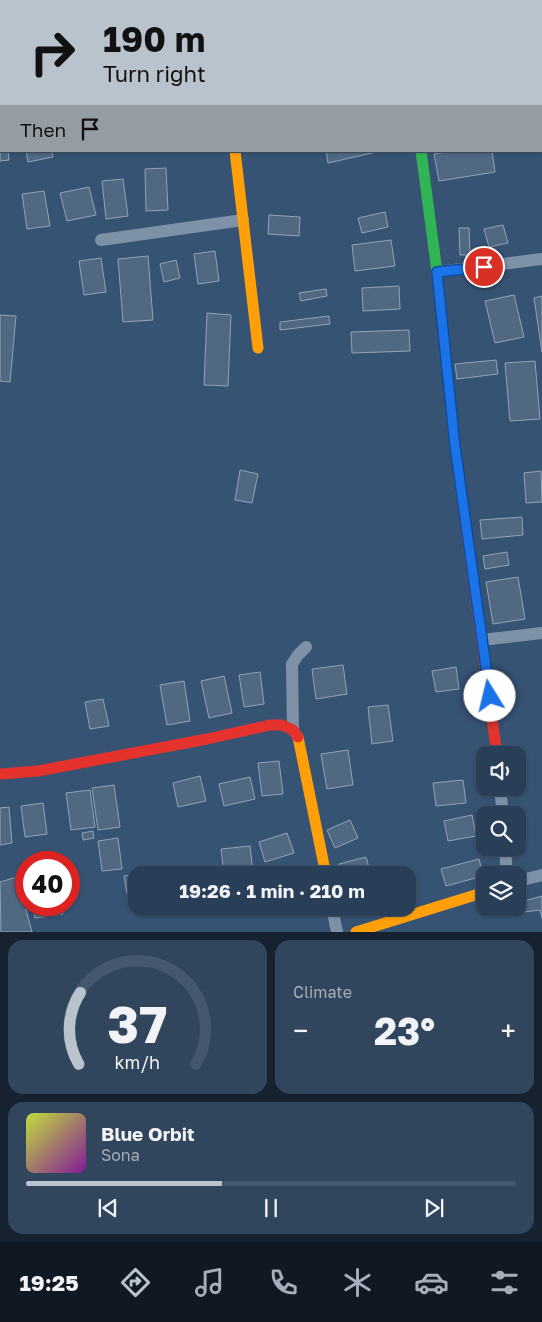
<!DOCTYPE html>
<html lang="en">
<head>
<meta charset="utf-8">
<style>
  :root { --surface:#293e57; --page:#31455d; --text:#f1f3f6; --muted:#a5aeba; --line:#45576d; --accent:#b9c3ce }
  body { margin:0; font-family:"Golos Text",sans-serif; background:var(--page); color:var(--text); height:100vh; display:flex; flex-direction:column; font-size:19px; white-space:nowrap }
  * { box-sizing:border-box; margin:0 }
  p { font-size:16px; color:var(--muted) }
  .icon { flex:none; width:28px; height:28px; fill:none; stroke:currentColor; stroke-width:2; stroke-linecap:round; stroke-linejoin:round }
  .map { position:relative; height:932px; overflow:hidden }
  .sheet { display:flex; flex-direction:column; gap:8px; padding:8px; background:#172230; flex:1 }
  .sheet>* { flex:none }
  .banner { position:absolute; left:0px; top:0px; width:542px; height:152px; box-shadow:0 1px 4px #0004,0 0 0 1px var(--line); background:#b9c3ce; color:#111; overflow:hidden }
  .fabs { position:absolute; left:476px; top:746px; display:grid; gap:10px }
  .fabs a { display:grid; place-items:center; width:50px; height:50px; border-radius:10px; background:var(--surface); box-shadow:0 1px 4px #0004,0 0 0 1px var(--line); font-size:25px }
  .speed { position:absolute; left:15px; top:851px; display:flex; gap:10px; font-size:25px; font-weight:700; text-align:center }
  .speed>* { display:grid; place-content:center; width:65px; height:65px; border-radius:50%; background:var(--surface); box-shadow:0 1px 4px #0004,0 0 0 1px var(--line); line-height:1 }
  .speed .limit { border:8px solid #d22; background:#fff; color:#111 }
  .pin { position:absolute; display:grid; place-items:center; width:42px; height:42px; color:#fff; margin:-21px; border:2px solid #fff; border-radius:50%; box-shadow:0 1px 5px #0007 }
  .me { position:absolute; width:55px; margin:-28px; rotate:351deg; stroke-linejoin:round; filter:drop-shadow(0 0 4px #0008) }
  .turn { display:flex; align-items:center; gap:18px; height:105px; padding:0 20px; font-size:22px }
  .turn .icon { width:65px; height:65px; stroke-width:2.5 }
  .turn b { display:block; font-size:35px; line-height:42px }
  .then { display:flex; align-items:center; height:48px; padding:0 20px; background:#0003; gap:10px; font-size:19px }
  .big { font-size:38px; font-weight:700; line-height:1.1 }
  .sheet .widget { flex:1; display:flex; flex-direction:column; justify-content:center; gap:8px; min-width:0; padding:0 18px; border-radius:15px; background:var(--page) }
  .sheet .dial { align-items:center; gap:0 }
  .dial svg { height:130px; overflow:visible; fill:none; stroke:var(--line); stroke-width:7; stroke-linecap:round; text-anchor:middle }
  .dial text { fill:var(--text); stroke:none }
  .song { display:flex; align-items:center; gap:15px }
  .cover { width:60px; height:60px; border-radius:8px; background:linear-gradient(135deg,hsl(70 70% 55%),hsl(290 70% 35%)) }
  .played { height:5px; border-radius:2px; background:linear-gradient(90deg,var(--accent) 40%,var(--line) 40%) }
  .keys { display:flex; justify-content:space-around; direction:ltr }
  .heat { display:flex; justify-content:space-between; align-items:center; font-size:28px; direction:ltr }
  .sheet .tiles { flex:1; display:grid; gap:8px; grid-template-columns:1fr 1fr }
  .widget:last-child { grid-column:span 2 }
  .trip { position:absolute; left:128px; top:866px; width:288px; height:50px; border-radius:15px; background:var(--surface); box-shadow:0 1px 4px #0004,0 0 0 1px var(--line); font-weight:700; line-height:50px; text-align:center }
  .tabs { display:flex; height:80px; justify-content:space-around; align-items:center; background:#101923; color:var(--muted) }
  .tabs .icon { width:35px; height:35px }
  .tabs .active { color:var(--accent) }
  .tabs b { font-size:22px; color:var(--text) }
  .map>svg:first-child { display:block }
  .building { fill:#516883; stroke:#93a3b6 }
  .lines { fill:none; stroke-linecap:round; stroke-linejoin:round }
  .street { stroke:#7e92a7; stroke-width:12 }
  .fast { stroke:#30b455; stroke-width:11 }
  .slow { stroke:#ff9f0a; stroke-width:11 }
  .jam { stroke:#e5322d; stroke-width:11 }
  .route-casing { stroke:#114b97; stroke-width:12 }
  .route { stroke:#1a73e8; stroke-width:9 }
</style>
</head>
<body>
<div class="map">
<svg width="542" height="932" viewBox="0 0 542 932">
  <rect width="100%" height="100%" fill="#375374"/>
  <g class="building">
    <polygon points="0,130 1,130 1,151 8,151 9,160 0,161"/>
    <polygon points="26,151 52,151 53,157 28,162"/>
    <polygon points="326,151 381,151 328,163"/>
    <polygon points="450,151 492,151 495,172 439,181 434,154"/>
    <polygon points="166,168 168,210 146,211 145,169"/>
    <polygon points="123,179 128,216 106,219 102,181"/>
    <polygon points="89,187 96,215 67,221 60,193"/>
    <polygon points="44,191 50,226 27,229 22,194"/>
    <polygon points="385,212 388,227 362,233 358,218"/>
    <polygon points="269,215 300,217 299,236 268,234"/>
    <polygon points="503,225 508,243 489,247 484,229"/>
    <polygon points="459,228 469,228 470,255 460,255"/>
    <polygon points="391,240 395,266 355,271 352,245"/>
    <polygon points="215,251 219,281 198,284 194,254"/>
    <polygon points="148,256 153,320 123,322 118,259"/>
    <polygon points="101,258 106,292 84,295 79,261"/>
    <polygon points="176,260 180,278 164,282 160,264"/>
    <polygon points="399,286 400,309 363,311 362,288"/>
    <polygon points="326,289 327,296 301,301 299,293"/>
    <polygon points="514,295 524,337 495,343 485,301"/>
    <polygon points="542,296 542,352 534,298"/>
    <polygon points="207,313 231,315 228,386 204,385"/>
    <polygon points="0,315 16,316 10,382 0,381"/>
    <polygon points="329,316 330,324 280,330 280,322"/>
    <polygon points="409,330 410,351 352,353 351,332"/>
    <polygon points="496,360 498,374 457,379 455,364"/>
    <polygon points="535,361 540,419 510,421 505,363"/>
    <polygon points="240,470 258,474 252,503 235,500"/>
    <polygon points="541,471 542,502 526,503 524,473"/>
    <polygon points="522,517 523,535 482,539 480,520"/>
    <polygon points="507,552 509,565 485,569 483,556"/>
    <polygon points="518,577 525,619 493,624 486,582"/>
    <polygon points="343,665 347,694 316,699 312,669"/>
    <polygon points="456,667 459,689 436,692 432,671"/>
    <polygon points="260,672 264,704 244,707 239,675"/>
    <polygon points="224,676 232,713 209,718 201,681"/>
    <polygon points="184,681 190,721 167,725 160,685"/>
    <polygon points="103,699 109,726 90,729 85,702"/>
    <polygon points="388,705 393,741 372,744 368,707"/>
    <polygon points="348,750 353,785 327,789 321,754"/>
    <polygon points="279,761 283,794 262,796 258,763"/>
    <polygon points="200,776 206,801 178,807 173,783"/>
    <polygon points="250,777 255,799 224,806 219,784"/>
    <polygon points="463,780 466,803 436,806 433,783"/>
    <polygon points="114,785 120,827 98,830 92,788"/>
    <polygon points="90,790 95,827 71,830 66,793"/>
    <polygon points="43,803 47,834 25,837 21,806"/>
    <polygon points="9,807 12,843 0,845 0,808"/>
    <polygon points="472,815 476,836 448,841 444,821"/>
    <polygon points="350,820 358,838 335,848 327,830"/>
    <polygon points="93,831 94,838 83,840 82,833"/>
    <polygon points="287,833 294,853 265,862 259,842"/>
    <polygon points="118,838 122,869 102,871 98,841"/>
    <polygon points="250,846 253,872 224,875 221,849"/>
    <polygon points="366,857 371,875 341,875 339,864"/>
    <polygon points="479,859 483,876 446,886 441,869"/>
    <polygon points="140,873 141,875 136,875 136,892 127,894 124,876"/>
    <polygon points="17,877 32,932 1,932 0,882"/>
    <polygon points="542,896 542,918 540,910 524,912 521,902"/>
    <polygon points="33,905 62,905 63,914 35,918"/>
  </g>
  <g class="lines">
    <g class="street">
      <polyline points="402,0 402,1"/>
      <polyline points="0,62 1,62"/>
      <polyline points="101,240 243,220"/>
      <polyline points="437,272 542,259"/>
      <polyline points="482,640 542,633"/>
      <polyline points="293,730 292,664 298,655 306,647"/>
      <polyline points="500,788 503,815"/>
      <polyline points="505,848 507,875"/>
      <polyline points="518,881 542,875"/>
      <polyline points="332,908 337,932"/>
    </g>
    <polyline class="fast" points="421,151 437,272 455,446 462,499"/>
    <g class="slow">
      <polyline points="235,151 258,348"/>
      <polyline points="298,737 326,875"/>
      <polyline points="356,932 485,892"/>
    </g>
    <g class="jam">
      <polyline points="462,499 497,755"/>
      <polyline points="0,774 38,771 207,739 270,725 282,725 293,730 298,737"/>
    </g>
  </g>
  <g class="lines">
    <g class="route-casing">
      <polyline id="route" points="484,267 437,272 455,446 490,696"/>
    </g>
    <use href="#route" class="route"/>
  </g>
</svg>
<div class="fabs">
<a><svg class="icon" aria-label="sound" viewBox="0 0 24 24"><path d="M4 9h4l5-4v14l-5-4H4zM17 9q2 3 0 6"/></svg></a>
<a><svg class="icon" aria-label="search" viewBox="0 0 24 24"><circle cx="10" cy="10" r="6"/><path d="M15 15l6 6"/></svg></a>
<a><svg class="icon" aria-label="layers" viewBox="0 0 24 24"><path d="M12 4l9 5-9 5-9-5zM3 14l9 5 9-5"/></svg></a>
</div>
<div class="speed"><div class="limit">40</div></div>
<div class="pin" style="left:484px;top:267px;background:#d93025"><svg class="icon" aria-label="arrive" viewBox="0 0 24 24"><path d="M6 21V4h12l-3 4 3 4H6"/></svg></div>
<svg class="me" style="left:490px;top:696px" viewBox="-20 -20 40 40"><circle r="19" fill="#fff"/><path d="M0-13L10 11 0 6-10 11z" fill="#1a73e8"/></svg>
<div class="trip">19:26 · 1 min · 210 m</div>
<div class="banner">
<div class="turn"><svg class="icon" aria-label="right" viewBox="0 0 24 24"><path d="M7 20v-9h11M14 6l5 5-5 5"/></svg><div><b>190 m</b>Turn right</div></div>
<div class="then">Then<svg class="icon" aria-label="arrive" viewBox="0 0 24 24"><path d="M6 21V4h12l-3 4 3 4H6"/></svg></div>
</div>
</div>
<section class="sheet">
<div class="tiles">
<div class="widget dial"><svg viewBox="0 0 100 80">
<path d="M14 69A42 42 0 1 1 86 69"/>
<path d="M14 69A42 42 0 0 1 15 25" stroke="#b9c3ce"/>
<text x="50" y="56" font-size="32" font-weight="700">37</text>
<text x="50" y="72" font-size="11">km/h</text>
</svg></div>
<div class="widget"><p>Climate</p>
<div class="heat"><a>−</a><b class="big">23°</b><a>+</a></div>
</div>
<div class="widget">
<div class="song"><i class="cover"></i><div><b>Blue Orbit</b><p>Sona</p></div></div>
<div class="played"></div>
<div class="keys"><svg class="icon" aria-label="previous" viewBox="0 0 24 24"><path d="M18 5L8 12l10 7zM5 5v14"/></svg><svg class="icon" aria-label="pause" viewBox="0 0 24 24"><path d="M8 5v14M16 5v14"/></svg><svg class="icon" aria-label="next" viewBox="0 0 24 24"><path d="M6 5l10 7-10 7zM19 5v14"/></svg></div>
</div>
</div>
</section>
<nav class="tabs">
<b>19:25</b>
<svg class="icon active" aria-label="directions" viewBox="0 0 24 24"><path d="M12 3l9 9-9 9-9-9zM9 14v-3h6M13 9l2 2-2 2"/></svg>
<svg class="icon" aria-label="music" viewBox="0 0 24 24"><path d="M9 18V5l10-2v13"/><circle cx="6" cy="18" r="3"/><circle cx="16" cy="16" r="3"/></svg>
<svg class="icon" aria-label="phone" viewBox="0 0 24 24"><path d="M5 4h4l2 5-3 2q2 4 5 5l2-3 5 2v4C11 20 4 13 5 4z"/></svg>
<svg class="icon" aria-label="climate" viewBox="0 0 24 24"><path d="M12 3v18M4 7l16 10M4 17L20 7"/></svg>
<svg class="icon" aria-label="car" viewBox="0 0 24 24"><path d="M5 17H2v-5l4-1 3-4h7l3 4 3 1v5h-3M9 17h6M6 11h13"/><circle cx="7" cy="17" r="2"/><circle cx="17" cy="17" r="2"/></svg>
<svg class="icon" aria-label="filters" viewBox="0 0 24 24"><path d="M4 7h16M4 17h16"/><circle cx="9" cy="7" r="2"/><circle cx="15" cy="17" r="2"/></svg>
</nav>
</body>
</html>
